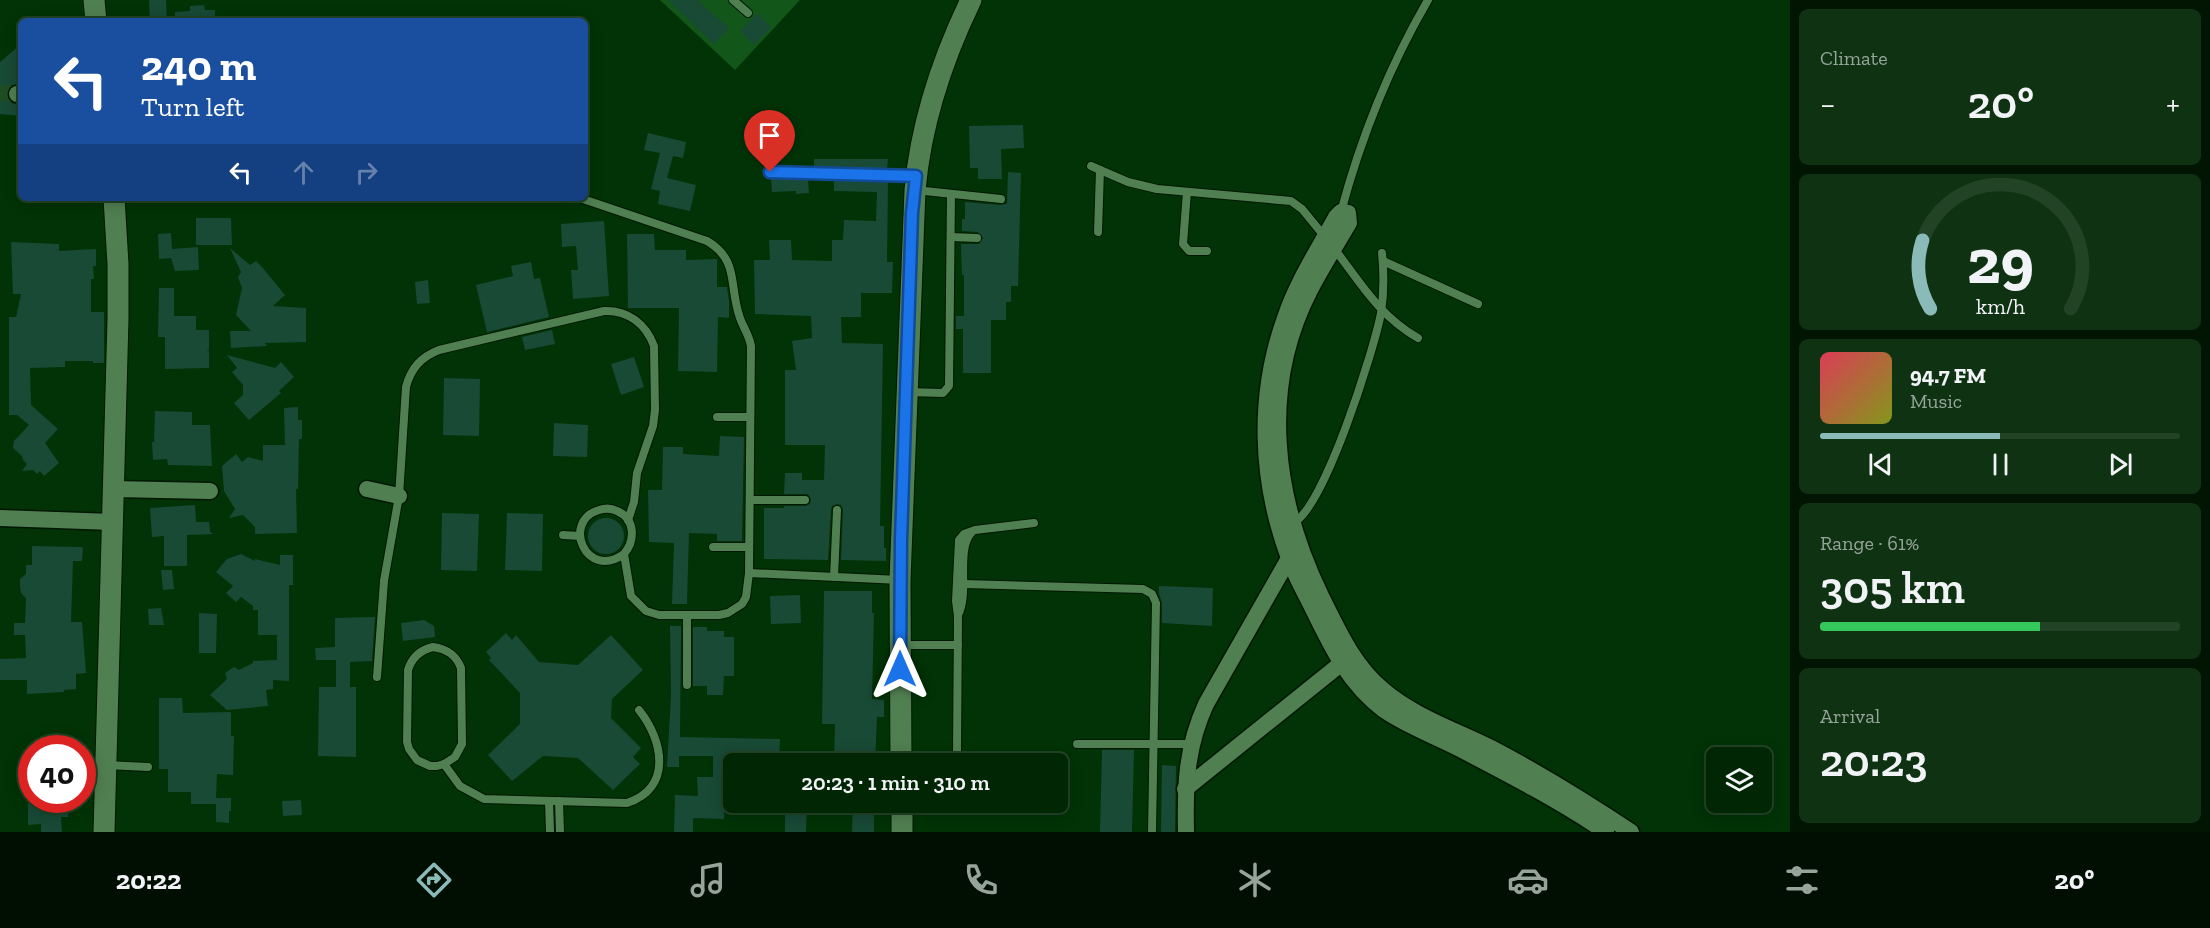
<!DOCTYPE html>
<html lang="en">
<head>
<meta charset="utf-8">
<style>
  :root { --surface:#012604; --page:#0f3213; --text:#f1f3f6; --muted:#96a59a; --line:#234326; --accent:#8bbbb9 }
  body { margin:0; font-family:"Zilla Slab",serif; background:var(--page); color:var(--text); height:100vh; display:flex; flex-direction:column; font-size:22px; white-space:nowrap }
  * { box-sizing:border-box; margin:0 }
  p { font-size:20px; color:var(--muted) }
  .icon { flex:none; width:33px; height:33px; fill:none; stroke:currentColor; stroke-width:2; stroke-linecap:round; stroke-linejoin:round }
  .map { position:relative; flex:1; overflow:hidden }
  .side { display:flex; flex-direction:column; gap:9px; padding:9px; background:#011502; width:420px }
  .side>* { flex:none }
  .guide { position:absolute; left:18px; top:18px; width:570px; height:183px; border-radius:9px; box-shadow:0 3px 15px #0003,0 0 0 2px var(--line); background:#1a4fa0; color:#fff; overflow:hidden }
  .buttons { position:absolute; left:1706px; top:747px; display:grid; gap:12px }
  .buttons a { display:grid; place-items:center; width:66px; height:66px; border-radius:9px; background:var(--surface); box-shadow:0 3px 15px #0003,0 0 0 2px var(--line); font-size:30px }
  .speed { position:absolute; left:18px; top:735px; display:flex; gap:12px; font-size:30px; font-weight:700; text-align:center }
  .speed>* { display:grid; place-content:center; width:78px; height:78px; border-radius:50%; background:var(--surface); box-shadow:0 3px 15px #0003,0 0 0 2px var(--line); line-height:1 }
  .speed .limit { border:9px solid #d22; background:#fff; color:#111 }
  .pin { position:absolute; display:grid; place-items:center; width:51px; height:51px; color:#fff; margin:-62px -26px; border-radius:50% 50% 50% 0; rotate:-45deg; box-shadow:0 0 6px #0007 }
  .pin .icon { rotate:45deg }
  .me { position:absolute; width:66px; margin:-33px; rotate:0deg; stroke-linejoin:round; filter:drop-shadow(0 0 4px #0008) }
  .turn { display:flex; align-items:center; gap:21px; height:126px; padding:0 24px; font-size:27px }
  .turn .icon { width:78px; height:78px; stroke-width:2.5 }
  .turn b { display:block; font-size:42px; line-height:51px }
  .lanes { display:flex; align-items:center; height:57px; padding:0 24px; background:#0003; justify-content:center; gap:30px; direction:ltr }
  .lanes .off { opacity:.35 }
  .big { font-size:45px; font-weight:600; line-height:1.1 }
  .side .tile { flex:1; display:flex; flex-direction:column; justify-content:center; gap:9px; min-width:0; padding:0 21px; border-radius:9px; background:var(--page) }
  .side .dial { align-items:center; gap:0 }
  .dial svg { height:156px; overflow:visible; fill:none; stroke:var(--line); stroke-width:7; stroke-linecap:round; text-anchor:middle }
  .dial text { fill:var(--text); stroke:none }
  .song { display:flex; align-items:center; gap:18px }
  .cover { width:72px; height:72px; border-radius:9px; background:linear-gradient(135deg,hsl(350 70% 55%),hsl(70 70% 35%)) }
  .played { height:6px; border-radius:3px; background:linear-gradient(90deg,var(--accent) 50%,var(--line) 50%) }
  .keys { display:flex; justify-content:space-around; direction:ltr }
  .heat { display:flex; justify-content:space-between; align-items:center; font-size:33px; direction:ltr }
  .charge { height:9px; border-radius:4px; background:linear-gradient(90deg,#34c759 61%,var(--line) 0) }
  .trip { position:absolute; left:723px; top:753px; width:345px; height:60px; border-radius:9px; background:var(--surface); box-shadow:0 3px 15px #0003,0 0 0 2px var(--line); font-weight:600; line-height:60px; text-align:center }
  .menu { display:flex; height:96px; justify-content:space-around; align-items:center; background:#000f02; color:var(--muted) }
  .menu .icon { width:42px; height:42px }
  .menu .current { color:var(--accent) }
  .menu b { font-size:27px; color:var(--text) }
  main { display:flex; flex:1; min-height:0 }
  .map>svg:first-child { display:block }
  .green { fill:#125619 }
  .building { fill:#184a36 }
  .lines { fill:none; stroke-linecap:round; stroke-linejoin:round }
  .minor-tunnel { stroke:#1f4e23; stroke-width:16; stroke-dasharray:16 8; stroke-linecap:butt }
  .service-casing { stroke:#011702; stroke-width:10 }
  .minor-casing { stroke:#011702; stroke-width:19 }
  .tertiary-casing { stroke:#011702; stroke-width:23 }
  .service { stroke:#507f51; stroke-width:8 }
  .minor { stroke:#507f51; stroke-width:16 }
  .tertiary { stroke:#507f51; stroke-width:21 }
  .route-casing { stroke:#114b97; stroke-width:15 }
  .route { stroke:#1a73e8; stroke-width:10 }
</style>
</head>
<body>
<main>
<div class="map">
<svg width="1790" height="832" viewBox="0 0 1790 832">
  <rect width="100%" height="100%" fill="#013306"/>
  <polygon class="green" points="660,0 800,0 735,70"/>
  <g class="building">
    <polygon points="149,0 166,0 167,21 150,21"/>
    <polygon points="668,0 697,0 729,28 714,44"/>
    <polygon points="204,5 205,10 215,10 215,21 175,21 175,12 190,11 190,6"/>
    <polygon points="757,13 771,27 754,45 740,31"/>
    <polygon points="21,44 21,84 11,85 7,93 11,103 21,105 21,116 0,114 0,62"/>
    <polygon points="1023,125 1024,148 1001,149 1002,179 978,179 978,168 970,168 969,126"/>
    <polygon points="648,133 686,142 683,158 673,156 667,178 696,185 690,211 658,204 660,191 651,189 660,153 644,150"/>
    <polygon points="814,159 888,159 887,169 814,167"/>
    <polygon points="1008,172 1021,173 1018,286 1011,286 1011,302 1006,302 1006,320 991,320 991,373 963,373 963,329 956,329 956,316 964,316 964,275 962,275 961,246 961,244 979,244 983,238 978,232 962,231 962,219 965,219 965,202 1000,205 1007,204"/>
    <polygon points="771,179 808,179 809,193 796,194 796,191 772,192"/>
    <polygon points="834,180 888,182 887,262 893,262 892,293 861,293 861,317 841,317 842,343 883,344 880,526 884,526 884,548 886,548 886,561 841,560 843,510 841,505 837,504 832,506 831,510 828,560 764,559 764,508 784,508 784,506 805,506 810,504 811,499 808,494 784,494 785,473 802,473 802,480 824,480 825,445 785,445 785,370 796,370 792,341 812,338 811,316 755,314 754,260 770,260 769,240 791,240 792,260 832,261 832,240 843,240 844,220 876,221 877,192 834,191"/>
    <polygon points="196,218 231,218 232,245 196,245"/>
    <polygon points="604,221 609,296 573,299 571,270 578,270 576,246 562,247 561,224"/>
    <polygon points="171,233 172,249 198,247 199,270 175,271 171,258 159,259 158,234"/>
    <polygon points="627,234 654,234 655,250 686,250 686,260 717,259 717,287 727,287 729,301 729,318 718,317 717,372 678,371 679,308 628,308"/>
    <polygon points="11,242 59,244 59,251 96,249 96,266 93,266 94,279 91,279 91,312 104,312 104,363 93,363 93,361 65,361 65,367 30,368 31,405 58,429 45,443 59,463 44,476 40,471 37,474 33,470 22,471 27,464 23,460 22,456 13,448 14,441 29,425 17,415 9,415 9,317 16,317 21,294 13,294"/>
    <polygon points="230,248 250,265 256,261 262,267 285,295 273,306 306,308 306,342 265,343 267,346 231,348 230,331 251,331 236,315 242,288 238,277 241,272"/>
    <polygon points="531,262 534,279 540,278 549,317 487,332 476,285 513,276 511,266"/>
    <polygon points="428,280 430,303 417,304 415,282"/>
    <polygon points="159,288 174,288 174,316 196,316 196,330 209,330 209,350 206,350 209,351 209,368 165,369 165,337 158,337"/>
    <polygon points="552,330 555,344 525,350 522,337"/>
    <polygon points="227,355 275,368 281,362 294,377 279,391 281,393 249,420 234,403 243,395 243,385 232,372 237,368"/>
    <polygon points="634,357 644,387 621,395 611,364"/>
    <polygon points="444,378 480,379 479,436 443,435"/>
    <polygon points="298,407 298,420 302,420 302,439 299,439 298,489 296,489 297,533 255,534 255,527 243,515 229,518 235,509 224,491 222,466 236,454 242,462 248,457 263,461 263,445 285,445 284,408"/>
    <polygon points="155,411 192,412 192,425 210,425 212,466 168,465 167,459 153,460 152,442 154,442"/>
    <polygon points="554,423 588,425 587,457 553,456"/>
    <polygon points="720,436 744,437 742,541 717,541 717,534 689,533 687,604 672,604 674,543 649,542 648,490 662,490 663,447 683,447 683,454 719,456"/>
    <polygon points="195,505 196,522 209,522 210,532 213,534 187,535 187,566 164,566 164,536 152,537 150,508"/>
    <polygon points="442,513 479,514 477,571 441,570"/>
    <polygon points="507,513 543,514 542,571 505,570"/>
    <circle cx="606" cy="536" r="18"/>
    <polygon points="32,546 83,547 82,561 73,561 71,622 82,622 86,673 76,674 76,689 64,690 64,692 27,694 27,680 0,680 0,659 26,658 25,635 14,635 14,623 25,623 26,598 21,593 20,585 20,579 26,574 26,565 32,565"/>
    <polygon points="241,554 255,561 255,559 280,565 280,555 293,555 293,585 289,585 289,681 273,680 273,689 266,690 268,706 227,710 210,695 227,679 225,673 234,667 239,670 253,663 253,661 277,660 277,635 258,635 258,610 253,610 253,606 241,597 236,602 226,593 233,586 216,572 227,559"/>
    <polygon points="161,570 172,570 174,589 163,590"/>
    <polygon points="1159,586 1213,588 1212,626 1162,623 1162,603 1159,594"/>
    <polygon points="824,591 872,591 872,613 874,613 872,699 884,700 884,717 877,717 875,764 834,764 835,724 822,724"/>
    <polygon points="800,595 801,623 771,624 770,596"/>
    <polygon points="161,608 164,625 149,625 148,609"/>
    <polygon points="199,613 217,614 216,653 199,653"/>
    <polygon points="375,617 372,661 350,662 350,687 356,687 356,757 318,756 319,687 336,687 336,660 316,660 315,648 335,647 335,618"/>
    <polygon points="424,620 434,626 435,637 403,641 401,623"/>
    <polygon points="670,626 681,626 680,737 780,739 779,764 734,764 734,778 725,777 724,819 693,818 693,832 674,832 675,795 698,796 697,777 713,777 713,756 679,756 679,767 667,767 671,695"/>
    <polygon points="693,627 707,627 707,631 724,631 724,637 734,637 734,676 724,676 723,695 707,695 707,686 693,686"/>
    <polygon points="506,633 512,640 516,635 539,662 578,665 611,635 643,670 612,699 611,718 641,748 633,757 640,764 613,790 578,758 543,756 512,781 488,755 520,724 520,693 489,660 491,658 486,652"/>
    <polygon points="159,698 182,698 183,713 231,712 231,736 234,736 233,775 217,774 216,798 231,798 231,811 229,811 229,823 216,822 216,804 191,804 191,792 168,792 168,769 159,769"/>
    <polygon points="1102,750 1134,750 1132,832 1100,832"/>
    <polygon points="1162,765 1176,766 1175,832 1161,832"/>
    <polygon points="28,800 68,800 68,817 61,817 62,832 41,832 41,824 28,825"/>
    <polygon points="301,800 302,815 283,816 282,801"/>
    <polygon points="785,802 807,802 806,832 785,832"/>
    <polygon points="853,802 874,802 874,832 852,832"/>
  </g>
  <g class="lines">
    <polyline class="minor-tunnel" points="0,93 17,94"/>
    <g class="service-casing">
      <g id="service">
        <polyline points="733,0 748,13"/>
        <polyline points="1091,166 1128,182 1157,189 1291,201 1302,209 1325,237"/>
        <polyline points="770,172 915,176"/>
        <polyline points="915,190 1001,199"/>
        <polyline points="1187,192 1183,244 1189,251 1207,251"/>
        <path d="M580,198L707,241C739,260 729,284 739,315C742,326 749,334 751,346L749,573L746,597L742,604L728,613L719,615H659L646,611L631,596L624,554C635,541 636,519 617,511C611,508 605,508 599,510C561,521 586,581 624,554"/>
        <path d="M1341,212C1361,137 1389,67 1428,0"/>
        <polyline points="1098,232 1100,170"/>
        <polyline points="951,237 977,238"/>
        <path d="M1333,247C1360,282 1379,316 1418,338"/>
        <polyline points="1383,261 1478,304"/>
        <polyline points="907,392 943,393 949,386 951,194"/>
        <polyline points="717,417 750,417"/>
        <polyline points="750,500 805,500"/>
        <path d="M1293,523C1324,509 1374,350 1381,313C1384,293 1384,273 1382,253"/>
        <polyline points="563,535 580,536"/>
        <polyline points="713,547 749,547"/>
        <polyline points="749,573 900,580"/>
        <polyline points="834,577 837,510"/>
        <polyline points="964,584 1143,589 1152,594 1156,603 1152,832"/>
        <polyline points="687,615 687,685"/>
        <path d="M958,615C970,592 955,549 972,532"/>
        <polyline points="901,645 958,645"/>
        <path d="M433,647C447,649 456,655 461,668L462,744L455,757L444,764L437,766H430L417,760L409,749L407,742L408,670C412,657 420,650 433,647Z"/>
        <path d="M377,677L384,581L399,496L406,387C411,368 421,357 439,350L604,311C628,310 646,324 654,346L655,410L653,426L637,473L634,502L628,520"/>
        <polyline points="1077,744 1191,744"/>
        <path d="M444,764L460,786L484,799L627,803C673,788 663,740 639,710"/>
        <polyline points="963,764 957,753 958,616 956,601 959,540 964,534 975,530 1034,523"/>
        <polyline points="106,765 148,767"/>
        <polyline points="549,801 550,832"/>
        <polyline points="559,801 560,832"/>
      </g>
    </g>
    <g class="minor-casing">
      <g id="minor">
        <polyline points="17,94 21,94"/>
        <polyline points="114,489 210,491"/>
        <polyline points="367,489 399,496"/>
        <polyline points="0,518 113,522"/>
        <polyline points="1185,789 1348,658"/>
        <path d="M1186,832C1185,785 1186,748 1206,704L1292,553"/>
        <path d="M1606,832C1560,801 1510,775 1460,749C1435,736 1407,726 1384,710C1348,683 1331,646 1312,607C1304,591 1295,575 1289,558C1260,480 1257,396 1285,318C1297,282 1318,250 1336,217L1341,212L1348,213L1349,223C1336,245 1322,267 1310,290C1259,389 1274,499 1321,596C1338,630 1353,665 1383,690C1413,716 1455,730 1491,748C1539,773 1586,802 1631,832"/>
      </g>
    </g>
    <g class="tertiary-casing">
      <g id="tertiary">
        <polyline points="94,0 96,21"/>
        <path d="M901,764L900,580L915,190C921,123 942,60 971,0"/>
        <polyline points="902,802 902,832"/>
        <polyline points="104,832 118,319 118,264 114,198"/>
      </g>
    </g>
    <use href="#service" class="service"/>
    <use href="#minor" class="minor"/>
    <use href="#tertiary" class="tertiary"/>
  </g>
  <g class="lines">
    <g class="route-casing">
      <polyline id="route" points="770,172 916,176 912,213 901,540 900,669"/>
    </g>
    <use href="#route" class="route"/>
  </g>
</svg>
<div class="buttons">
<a><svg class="icon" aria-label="layers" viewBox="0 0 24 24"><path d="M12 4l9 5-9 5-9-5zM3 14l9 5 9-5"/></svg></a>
</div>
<div class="speed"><div class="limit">40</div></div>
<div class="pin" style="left:770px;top:172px;background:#d93025"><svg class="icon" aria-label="arrive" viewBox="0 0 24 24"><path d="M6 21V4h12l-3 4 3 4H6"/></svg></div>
<svg class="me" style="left:900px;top:669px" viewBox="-20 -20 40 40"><path d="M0-17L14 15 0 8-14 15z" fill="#1a73e8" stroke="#fff" stroke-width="4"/></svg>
<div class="trip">20:23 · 1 min · 310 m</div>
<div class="guide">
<div class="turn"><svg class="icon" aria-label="left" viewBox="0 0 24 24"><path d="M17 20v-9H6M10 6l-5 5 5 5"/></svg><div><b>240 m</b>Turn left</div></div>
<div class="lanes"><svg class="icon" aria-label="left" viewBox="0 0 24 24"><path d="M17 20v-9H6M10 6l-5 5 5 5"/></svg><svg class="icon off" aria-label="ahead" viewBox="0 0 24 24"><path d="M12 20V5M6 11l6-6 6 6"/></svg><svg class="icon off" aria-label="right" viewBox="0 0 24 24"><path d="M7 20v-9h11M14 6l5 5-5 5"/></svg></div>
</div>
</div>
<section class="side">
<div class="tile"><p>Climate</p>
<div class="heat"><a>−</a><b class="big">20°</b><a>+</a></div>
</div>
<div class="tile dial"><svg viewBox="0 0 100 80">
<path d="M14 69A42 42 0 1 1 86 69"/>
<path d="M14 69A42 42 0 0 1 10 34" stroke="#8bbbb9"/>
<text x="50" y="56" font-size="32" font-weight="700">29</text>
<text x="50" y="72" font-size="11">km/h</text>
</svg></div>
<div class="tile">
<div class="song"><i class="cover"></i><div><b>94.7 FM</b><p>Music</p></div></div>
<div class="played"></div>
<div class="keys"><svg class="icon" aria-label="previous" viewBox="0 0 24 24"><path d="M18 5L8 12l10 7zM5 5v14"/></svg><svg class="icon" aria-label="pause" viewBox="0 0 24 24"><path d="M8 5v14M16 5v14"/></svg><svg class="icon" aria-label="next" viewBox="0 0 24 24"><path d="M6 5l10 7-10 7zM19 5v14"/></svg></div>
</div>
<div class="tile"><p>Range · 61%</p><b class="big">305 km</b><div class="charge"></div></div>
<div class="tile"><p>Arrival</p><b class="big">20:23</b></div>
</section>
</main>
<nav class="menu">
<b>20:22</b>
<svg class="icon current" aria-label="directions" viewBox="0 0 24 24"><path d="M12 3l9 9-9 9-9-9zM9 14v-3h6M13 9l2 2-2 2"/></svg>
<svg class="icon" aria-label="music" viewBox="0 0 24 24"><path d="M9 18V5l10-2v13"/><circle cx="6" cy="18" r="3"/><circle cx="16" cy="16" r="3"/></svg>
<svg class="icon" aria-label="phone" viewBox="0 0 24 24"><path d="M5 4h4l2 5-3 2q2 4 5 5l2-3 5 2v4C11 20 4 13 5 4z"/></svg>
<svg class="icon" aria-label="climate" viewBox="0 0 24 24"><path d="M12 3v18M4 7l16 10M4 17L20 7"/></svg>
<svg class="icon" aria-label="car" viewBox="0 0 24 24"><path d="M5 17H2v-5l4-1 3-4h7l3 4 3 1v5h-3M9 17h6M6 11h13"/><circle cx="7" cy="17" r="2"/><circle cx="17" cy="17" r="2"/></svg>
<svg class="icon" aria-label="filters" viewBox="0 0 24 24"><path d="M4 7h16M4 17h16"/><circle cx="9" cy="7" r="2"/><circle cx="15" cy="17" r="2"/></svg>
<b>20°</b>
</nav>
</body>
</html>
